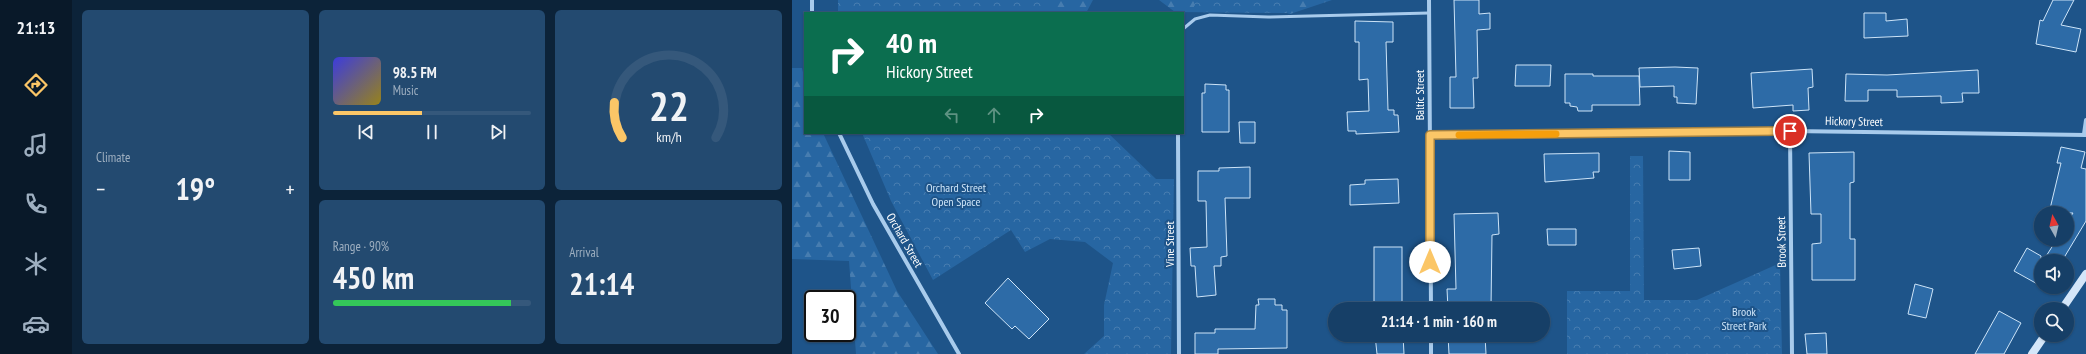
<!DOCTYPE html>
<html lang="en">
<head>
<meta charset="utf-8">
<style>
  :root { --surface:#163f67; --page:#234a70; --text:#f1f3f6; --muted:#9eafc0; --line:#35587b; --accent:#fbc667 }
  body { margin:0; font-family:"PT Sans Narrow",sans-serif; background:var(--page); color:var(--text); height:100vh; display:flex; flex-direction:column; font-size:15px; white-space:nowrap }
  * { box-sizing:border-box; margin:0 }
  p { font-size:13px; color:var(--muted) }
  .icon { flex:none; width:22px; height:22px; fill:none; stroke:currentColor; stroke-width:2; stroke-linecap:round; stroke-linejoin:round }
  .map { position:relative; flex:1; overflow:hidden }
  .sheet { display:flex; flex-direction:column; gap:10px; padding:10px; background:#0c2339; width:720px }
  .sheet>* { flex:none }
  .banner { position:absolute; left:12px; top:12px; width:380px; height:122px; border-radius:0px; box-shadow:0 1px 3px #0004,0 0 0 1px var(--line); background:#0b6e4f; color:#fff; overflow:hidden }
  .needle { width:26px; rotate:352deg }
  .buttons { position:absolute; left:1242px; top:206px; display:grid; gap:8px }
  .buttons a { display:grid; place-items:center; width:40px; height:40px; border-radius:50%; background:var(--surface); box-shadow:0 1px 3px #0004,0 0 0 1px var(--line); font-size:20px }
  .speed { position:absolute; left:12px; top:290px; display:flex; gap:8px; font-size:20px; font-weight:700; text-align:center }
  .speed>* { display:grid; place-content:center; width:52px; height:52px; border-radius:50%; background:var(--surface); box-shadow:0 1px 3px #0004,0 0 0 1px var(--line); line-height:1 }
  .speed .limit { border:2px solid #111; border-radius:6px; background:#fff; color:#111 }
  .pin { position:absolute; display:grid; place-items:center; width:34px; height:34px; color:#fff; margin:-17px; border:2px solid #fff; border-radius:50%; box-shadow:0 1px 4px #0007 }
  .me { position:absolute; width:44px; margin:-22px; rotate:0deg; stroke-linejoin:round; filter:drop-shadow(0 0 3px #0008) }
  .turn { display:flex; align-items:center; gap:14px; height:84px; padding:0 16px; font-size:18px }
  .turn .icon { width:52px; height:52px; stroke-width:2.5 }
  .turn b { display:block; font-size:28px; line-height:34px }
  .lanes { display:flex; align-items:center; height:38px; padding:0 16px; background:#0003; justify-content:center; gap:20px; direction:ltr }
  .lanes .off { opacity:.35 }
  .big { font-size:30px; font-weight:600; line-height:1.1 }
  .sheet .card { flex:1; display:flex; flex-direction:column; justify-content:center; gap:6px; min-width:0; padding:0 14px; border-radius:6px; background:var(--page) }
  .sheet .dial { align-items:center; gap:0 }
  .dial svg { height:104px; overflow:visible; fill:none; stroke:var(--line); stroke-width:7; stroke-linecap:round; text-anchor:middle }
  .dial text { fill:var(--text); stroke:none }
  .song { display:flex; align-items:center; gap:12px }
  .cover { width:48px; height:48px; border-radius:6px; background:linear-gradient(135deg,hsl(240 70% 55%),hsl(50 70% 35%)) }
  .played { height:4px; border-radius:2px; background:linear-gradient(90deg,var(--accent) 45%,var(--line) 45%) }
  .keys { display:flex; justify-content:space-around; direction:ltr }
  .heat { display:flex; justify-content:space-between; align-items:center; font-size:22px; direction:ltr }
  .charge { height:6px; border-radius:3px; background:linear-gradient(90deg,#34c759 90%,var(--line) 0) }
  .sheet .tiles { flex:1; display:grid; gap:10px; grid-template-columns:repeat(3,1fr) }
  .card:first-child { grid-row:span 2 }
  .trip { position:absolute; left:536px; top:302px; width:222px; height:40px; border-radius:20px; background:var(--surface); box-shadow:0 1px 3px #0004,0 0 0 1px var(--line); font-weight:600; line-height:40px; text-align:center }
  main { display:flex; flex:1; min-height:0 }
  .dock { display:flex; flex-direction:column; width:72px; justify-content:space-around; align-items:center; background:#091929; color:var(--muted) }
  .dock .icon { width:28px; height:28px }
  .dock .active { color:var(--accent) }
  .dock b { font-size:18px; color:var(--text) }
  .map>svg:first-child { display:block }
  .forest { fill:url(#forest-firs) }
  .park { fill:url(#park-crowns) }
  .building { fill:#2d6ba7; stroke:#cde4f8 }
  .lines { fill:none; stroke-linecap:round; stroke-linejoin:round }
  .lane { stroke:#a8cbec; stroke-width:3 }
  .street { stroke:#a8cbec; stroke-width:4 }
  .secondary { stroke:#d4e6f9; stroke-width:8 }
  .route-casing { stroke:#a38143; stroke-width:10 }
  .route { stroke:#fbc667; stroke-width:7 }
  .slow { stroke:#f59e0b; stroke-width:7 }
  .labels { text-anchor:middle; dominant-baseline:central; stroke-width:4; stroke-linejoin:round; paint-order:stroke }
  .street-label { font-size:12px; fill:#fff; stroke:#1e5489 }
  .park-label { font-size:12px; fill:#cde4f8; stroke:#1e5489 }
</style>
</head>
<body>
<main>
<nav class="dock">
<b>21:13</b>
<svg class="icon active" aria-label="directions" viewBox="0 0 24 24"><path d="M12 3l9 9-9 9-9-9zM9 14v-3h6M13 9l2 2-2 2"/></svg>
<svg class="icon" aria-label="music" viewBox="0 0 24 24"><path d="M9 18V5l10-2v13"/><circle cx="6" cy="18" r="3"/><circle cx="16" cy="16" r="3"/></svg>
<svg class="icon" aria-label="phone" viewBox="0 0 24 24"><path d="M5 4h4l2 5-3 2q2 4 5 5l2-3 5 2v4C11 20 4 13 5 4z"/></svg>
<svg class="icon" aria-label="climate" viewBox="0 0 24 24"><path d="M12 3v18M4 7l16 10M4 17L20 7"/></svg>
<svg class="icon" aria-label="car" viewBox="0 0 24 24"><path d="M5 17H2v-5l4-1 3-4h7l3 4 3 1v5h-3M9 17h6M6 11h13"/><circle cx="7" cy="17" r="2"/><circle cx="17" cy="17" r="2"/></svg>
</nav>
<section class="sheet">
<div class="tiles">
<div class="card"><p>Climate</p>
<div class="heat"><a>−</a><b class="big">19°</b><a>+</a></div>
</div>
<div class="card">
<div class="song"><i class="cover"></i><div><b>98.5 FM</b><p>Music</p></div></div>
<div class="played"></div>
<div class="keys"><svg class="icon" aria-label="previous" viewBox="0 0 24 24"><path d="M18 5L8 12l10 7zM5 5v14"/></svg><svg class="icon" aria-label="pause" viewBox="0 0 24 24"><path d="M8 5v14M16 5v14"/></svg><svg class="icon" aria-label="next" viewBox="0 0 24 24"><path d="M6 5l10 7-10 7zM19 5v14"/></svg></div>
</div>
<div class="card dial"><svg viewBox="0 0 100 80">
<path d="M14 69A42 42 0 1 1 86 69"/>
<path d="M14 69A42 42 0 0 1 8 42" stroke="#fbc667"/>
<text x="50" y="56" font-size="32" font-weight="700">22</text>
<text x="50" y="72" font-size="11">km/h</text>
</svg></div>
<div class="card"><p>Range · 90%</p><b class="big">450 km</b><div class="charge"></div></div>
<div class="card"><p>Arrival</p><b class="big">21:14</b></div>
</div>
</section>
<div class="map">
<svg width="1294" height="354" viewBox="0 0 1294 354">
  <defs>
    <pattern id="forest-firs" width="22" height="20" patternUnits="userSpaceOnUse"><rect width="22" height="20" fill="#2766a2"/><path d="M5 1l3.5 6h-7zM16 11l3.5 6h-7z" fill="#477db0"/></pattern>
    <pattern id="park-crowns" width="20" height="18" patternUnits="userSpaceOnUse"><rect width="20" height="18" fill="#2766a2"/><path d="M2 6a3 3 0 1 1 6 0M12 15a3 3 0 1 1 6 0" fill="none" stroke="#477db0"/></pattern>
  </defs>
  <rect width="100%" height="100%" fill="#1e5489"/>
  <g class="forest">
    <polygon points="147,0 301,0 294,13 206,13"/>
    <polygon points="367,0 540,0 498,14 495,13 383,12"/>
    <polygon points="0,68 10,68 13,81 13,133 31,133 105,291 146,354 64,354 57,261 0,259"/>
  </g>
  <g class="park">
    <rect x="46" y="0" width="207" height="13"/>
    <polygon points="402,0 495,0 495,13 402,12"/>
    <polygon points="70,133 316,133 364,179 382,179 379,354 292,354 312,336 312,305 321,263 293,242 258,239 233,252 219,230 141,280 99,201"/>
    <polygon points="838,156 851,156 852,300 905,300 988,263 990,354 775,354 775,291 838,291"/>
  </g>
  <g class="building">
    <polygon points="662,0 687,0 687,14 698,13 698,29 685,30 686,78 681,78 682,108 658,108 658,77 664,77"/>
    <polygon points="1261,0 1282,0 1269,25 1289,29 1284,52 1244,44 1248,20 1251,21"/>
    <polygon points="1072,13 1094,13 1094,21 1115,19 1116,36 1072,38"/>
    <polygon points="563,21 601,22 601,42 594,42 596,110 602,110 602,115 606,115 607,132 564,134 564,131 556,131 555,112 577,111 576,79 567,80 567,42 563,42"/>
    <polygon points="724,65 759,65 758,86 723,86"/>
    <polygon points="883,67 906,68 904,104 885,103 885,97 882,97 882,86 848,87 847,68"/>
    <polygon points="1020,69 1021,87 1016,88 1017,110 1001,111 1001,105 961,108 959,73"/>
    <polygon points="1186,70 1187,93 1170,93 1171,102 1149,103 1149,96 1105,97 1105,90 1076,90 1076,101 1053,101 1054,74 1095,75"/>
    <polygon points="773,74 801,74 801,76 847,76 848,105 800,105 800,111 786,111 785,107 778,106 778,103 773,103"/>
    <polygon points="413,84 434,85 434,90 437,90 437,132 410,132 410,93 413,93"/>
    <polygon points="447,122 463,122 463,143 448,143"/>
    <polygon points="1269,147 1293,152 1289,168 1294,169 1294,221 1270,261 1251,261 1265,239 1275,239 1275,222 1281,213 1257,213 1269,163 1265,163"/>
    <polygon points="877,151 898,152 898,180 877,180"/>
    <polygon points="1062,152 1062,182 1058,183 1058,239 1063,239 1063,280 1020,280 1020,244 1029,243 1029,214 1019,214 1017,153"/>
    <polygon points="807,153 807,172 801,172 802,178 753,182 752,154"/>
    <polygon points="458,167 458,198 433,198 435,256 429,257 429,266 422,266 424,295 405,297 403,266 399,266 398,248 415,247 414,201 406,201 406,171 427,171 427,168"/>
    <polygon points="606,179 607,203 558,205 558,185 573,184 573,180"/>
    <polygon points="706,213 707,234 700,235 699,308 656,309 655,289 664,289 662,214"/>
    <polygon points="755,229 784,229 784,245 756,245"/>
    <rect x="582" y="247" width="28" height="62"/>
    <polygon points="907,248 909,266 882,269 880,250"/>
    <polygon points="1235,248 1249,256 1249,286 1222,271"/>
    <polygon points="216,278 257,319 237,339 223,326 220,329 193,303"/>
    <polygon points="1123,284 1141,289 1134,318 1116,314"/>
    <polygon points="466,299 483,299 483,305 490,305 490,310 495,310 495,348 426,349 426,354 403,354 403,333 423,333 423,329 463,329 464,305 467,305"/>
    <polygon points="1207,311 1229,323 1212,354 1183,354"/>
    <polygon points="1034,333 1035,354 1015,354 1013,334"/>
    <polygon points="583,335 611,335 612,354 585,354"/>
    <polygon points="656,335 693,335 694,354 657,354"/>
  </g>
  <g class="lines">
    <polyline class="lane" points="391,29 403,19 418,15 476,17 637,13"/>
    <g class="street">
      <polyline points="637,0 639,309"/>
      <polyline points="20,13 20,0"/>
      <polyline points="998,131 1000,354"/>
      <polyline points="47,133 81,204 167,354"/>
      <polyline points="386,133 387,354"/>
      <polyline points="1292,134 1294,120"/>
      <polyline points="638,135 998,131 1294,135"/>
      <polyline points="639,335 639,354"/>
    </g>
    <g class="secondary">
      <polyline points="1270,309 1294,274"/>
      <polyline points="1240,354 1253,335"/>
    </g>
  </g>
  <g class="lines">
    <g class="route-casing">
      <polyline id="route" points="638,262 638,135 998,131"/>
    </g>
    <use href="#route" class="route"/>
    <polyline class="slow" points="667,135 764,134"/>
  </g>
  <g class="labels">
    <g class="street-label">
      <text transform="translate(627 95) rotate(-90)">Baltic Street</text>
      <text transform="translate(1062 121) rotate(1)">Hickory Street</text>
      <text transform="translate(113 240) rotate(60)">Orchard Street</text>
      <text transform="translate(989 242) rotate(-91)">Brook Street</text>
      <text transform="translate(377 244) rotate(-90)">Vine Street</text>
    </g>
    <g class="park-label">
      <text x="164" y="187">Orchard Street<tspan x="164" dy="14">Open Space</tspan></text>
      <text x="952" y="311">Brook<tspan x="952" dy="14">Street Park</tspan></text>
    </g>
  </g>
</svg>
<div class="buttons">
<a><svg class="needle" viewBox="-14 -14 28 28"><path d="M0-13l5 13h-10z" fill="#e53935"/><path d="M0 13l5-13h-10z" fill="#9eafc0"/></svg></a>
<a><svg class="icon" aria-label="sound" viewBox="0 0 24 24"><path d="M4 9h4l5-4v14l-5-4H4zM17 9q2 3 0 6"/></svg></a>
<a><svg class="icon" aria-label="search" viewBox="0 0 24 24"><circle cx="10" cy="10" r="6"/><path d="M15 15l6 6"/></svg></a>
</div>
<div class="speed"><div class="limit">30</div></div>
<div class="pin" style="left:998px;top:131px;background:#d93025"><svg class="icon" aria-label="arrive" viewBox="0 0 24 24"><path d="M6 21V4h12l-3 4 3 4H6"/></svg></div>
<svg class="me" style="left:638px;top:262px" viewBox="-20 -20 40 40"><circle r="19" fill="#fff"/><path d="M0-13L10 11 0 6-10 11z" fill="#fbc667"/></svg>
<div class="trip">21:14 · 1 min · 160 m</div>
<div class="banner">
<div class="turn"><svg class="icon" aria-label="right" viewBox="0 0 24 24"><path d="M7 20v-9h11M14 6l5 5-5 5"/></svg><div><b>40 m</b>Hickory Street</div></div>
<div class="lanes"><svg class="icon off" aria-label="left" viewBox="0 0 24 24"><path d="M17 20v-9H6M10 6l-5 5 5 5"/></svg><svg class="icon off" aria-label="ahead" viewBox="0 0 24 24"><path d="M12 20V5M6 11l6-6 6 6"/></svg><svg class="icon" aria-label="right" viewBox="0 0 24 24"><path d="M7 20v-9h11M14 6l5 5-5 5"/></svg></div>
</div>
</div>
</main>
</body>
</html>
